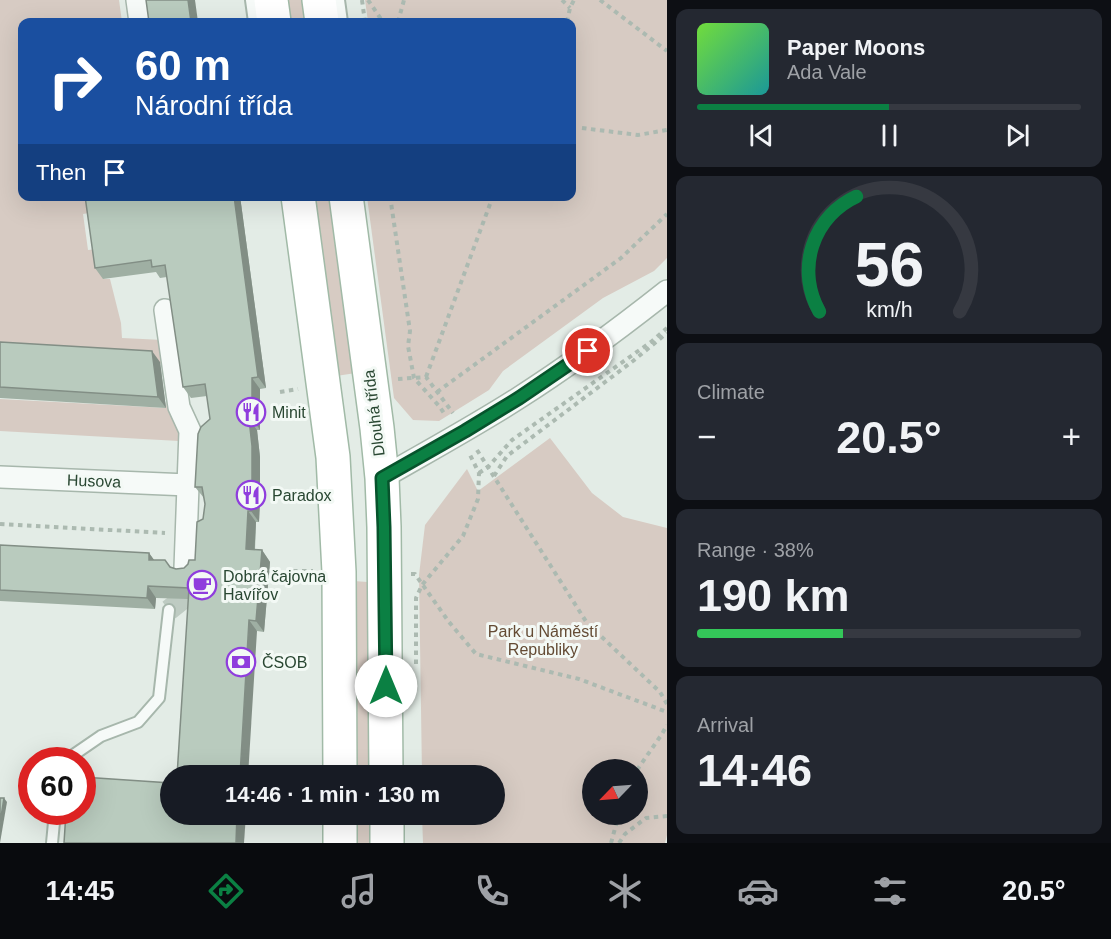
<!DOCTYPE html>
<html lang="en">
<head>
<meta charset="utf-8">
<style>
  :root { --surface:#171b24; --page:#242831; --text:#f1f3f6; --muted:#9ea1a6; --line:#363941; --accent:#0b8043 }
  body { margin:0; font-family:Helvetica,sans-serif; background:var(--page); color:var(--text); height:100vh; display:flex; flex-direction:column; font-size:22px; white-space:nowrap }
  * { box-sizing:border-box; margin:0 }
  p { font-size:20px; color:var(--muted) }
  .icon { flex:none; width:33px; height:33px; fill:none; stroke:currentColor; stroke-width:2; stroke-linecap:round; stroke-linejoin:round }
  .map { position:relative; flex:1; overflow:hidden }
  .sheet { display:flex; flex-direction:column; gap:9px; padding:9px; background:#0d0f14; width:444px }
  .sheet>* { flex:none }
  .hud { position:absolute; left:18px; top:18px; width:558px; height:183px; border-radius:12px; box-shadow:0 6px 24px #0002; background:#1a4fa0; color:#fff; overflow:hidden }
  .needle { width:39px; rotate:245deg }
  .tools { position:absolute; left:582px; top:759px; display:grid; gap:12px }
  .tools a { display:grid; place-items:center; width:66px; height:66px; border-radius:50%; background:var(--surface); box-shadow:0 6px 24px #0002; font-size:30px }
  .speed { position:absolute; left:18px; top:747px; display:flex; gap:12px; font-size:30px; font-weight:700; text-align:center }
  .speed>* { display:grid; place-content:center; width:78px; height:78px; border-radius:50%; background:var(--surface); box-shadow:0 6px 24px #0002; line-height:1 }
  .speed .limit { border:9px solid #d22; background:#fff; color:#111 }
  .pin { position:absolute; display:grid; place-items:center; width:51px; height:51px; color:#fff; margin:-26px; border:3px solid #fff; border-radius:50%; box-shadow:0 2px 6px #0007 }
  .me { position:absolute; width:66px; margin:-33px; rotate:0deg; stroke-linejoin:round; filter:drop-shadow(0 0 4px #0008) }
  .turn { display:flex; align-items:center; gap:21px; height:126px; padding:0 18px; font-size:27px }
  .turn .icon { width:78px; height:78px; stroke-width:2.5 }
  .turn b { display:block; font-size:42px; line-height:51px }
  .then { display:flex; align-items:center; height:57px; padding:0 18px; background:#0003; gap:12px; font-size:22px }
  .big { font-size:45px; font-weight:700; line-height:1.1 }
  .sheet .card { flex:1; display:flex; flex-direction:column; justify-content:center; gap:9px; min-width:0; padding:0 21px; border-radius:12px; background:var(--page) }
  .sheet .dial { align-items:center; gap:0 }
  .dial svg { height:156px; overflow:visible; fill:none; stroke:var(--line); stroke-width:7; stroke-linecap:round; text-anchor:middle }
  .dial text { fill:var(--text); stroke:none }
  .song { display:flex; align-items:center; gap:18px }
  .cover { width:72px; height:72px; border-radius:9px; background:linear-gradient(135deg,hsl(100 70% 55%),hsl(180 70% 35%)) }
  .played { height:6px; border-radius:3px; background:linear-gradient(90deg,var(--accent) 50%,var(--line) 50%) }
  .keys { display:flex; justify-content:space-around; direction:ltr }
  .heat { display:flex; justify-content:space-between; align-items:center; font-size:33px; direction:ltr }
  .charge { height:9px; border-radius:4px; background:linear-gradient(90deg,#34c759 38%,var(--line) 0) }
  .trip { position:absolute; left:160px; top:765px; width:345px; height:60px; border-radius:30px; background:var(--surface); box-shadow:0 6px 24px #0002; font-weight:700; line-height:60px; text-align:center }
  .menu { display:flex; height:96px; justify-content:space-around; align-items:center; background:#090b0e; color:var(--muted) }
  .menu .icon { width:42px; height:42px }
  .menu .current { color:var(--accent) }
  .menu b { font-size:27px; color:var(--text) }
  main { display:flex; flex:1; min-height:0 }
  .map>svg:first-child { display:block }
  .green { fill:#d7cbc3; fill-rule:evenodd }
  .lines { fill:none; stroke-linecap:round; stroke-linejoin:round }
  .street-tunnel { stroke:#becbc2; stroke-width:21; stroke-dasharray:21 10; stroke-linecap:butt }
  .lane-casing { stroke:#a7b7ac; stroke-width:14 }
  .street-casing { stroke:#a7b7ac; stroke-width:24 }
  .primary-casing { stroke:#a1baa7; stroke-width:36 }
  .path { stroke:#acbab1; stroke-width:4; stroke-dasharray:4.5 4.5; stroke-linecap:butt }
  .lane { stroke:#f6faf8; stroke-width:10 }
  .street { stroke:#f6faf8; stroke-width:21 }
  .primary { stroke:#fff; stroke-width:33 }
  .wall { fill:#9fafa3 }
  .shaded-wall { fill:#828e85 }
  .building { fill:#b9cbbe; stroke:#828e85; stroke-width:1.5 }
  .route-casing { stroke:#07532c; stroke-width:15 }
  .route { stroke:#0b8043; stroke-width:10 }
  .labels { text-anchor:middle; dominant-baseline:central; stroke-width:6; stroke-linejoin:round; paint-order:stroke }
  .poi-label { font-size:16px; fill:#294732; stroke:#f3f9f5; text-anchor:start }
  .street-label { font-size:16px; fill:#294732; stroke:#f3f9f5 }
  .park-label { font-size:16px; fill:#644b34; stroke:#f3f9f5 }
</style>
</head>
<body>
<main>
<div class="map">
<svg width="667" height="843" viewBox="0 0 667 843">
  <rect width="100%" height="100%" fill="#e3ece6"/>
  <g class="green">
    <polygon points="0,0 119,0 122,22 22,22 22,196 93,197 95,212 83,214 88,250 97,249 100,252 104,279 110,279 121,323 122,338 163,340 169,364 0,354"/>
    <polygon points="284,0 304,0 308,22 287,22"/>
    <polygon points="365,0 667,0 667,258 654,271 603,298 503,371 489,390 439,421 413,420 394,398 367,197 572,196 572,22 368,22"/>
    <polygon points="311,197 332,197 356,373 336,376"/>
    <polygon points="0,399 166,408 167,402 174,401 179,441 0,431"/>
    <path d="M550,438L592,493L623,517L667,528V835L665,843H423L422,815L495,814V776L422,775L419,575L425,525L467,469L478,491ZM592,770H638V814H592Z"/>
    <polygon points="354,581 367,582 370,775 353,776"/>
    <rect x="353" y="815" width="18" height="28"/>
  </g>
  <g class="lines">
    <polyline class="street-tunnel" points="169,610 184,598 185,572"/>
    <g class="lane-casing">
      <g id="lane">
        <polyline points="251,0 254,22"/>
        <polyline points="339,0 342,22"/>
        <polyline points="66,760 101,736 138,722 159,698 169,610"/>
        <polyline points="52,843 55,812"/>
      </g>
    </g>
    <g class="street-casing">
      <g id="street">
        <polyline points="137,0 140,22"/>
        <polyline points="165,310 179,407 190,431 185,568"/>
        <polyline points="0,477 188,485"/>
        <path d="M382,478C427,452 473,427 517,399C569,366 619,329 667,291"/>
      </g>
    </g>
    <g class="primary-casing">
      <g id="primary">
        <polyline points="271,0 274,22"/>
        <polyline points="319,0 322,22"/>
        <polyline points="298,196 333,457 339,572 340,776"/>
        <polyline points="346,196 377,428 382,478 384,527 386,776"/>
        <polyline points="387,814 387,843"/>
        <polyline points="340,843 340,814"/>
      </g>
    </g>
    <g class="path">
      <polyline points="362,0 365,22"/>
      <polyline points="368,0 383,22"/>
      <polyline points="562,0 570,8"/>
      <polyline points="600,0 667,51"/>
      <polyline points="398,22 404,0"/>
      <polyline points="567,22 570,8 574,0"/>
      <polyline points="582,128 638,135 667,130"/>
      <polyline points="390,196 410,331 408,346 414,378 439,406 446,416"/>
      <polyline points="426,377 493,196"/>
      <polyline points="398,379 426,377 453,413"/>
      <polyline points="280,392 298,389"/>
      <polyline points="437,392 621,258 667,214"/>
      <polyline points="477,450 587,623 660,692 667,704"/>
      <polyline points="479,473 488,467 512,440 651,342 667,328"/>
      <polyline points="494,476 507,456 633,361 667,333"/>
      <polyline points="0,524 165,533"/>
      <polyline points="293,571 313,571"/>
      <polyline points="411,574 415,574 449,622 476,654 579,679 667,712"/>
      <polyline points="416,664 416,598 422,585 463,536 478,499 479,473 469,453"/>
      <polyline points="637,770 662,734 667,725"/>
      <polyline points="611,843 619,814"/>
      <polyline points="619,843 625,834 646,818 667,816"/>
    </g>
    <use href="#lane" class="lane"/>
    <use href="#street" class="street"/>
    <use href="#primary" class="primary"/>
  </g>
  <g class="wall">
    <polygon points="85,196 240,196 266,388 260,389 260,430 257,430 260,457 260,500 259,522 256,522 255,550 262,550 270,562 264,632 257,631 188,599 156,598 155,609 0,601 0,545 149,553 154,560 176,569 184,568 195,560 203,519 205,504 204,498 195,487 210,419 207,396 191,398 183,387 167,277 160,278 156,272 103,279 95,268"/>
    <polygon points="0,342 160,362 166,408 0,398"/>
  </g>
  <g class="shaded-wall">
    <polygon points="188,0 195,0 198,22 191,22"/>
    <polygon points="234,196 240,196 266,388 258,377"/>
    <polygon points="152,351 160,362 166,408 158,397"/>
    <polygon points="252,378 260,389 260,430 252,418"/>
    <polygon points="249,419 257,430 260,457 260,500 259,522 251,511"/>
    <polygon points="248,511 256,522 254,560 246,549"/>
    <polygon points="262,550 270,562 264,632 256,621"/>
    <polygon points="149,553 157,564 149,560"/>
    <polygon points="148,586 156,598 155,609 147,598"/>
    <polygon points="249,620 257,631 248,776 240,776"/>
    <polygon points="4,798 7,802 0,843 0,823"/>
    <polygon points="237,814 246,814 244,843 236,843"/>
  </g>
  <g class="building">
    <polygon points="146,0 188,0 191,22 149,22"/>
    <polygon points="85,196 234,196 258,377 252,378 252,418 249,419 252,446 252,489 251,511 248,511 246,549 262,550 256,621 249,620 240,776 177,776 189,588 148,586 147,598 0,590 0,545 149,553 149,560 165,560 170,567 176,569 184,568 188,564 189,560 195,560 197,522 203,519 205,504 202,487 195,487 198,434 201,427 210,419 205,384 183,387 165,265 152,267 151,260 95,268"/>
    <polygon points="0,342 152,351 158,397 0,387"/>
    <polygon points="82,777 171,783 171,814 237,814 236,843 64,843 66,812 82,812"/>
    <polygon points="0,798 4,798 0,823"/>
  </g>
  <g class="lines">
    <g class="route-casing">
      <polyline id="route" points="386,686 384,527 382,478 465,431 519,398 588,351"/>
    </g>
    <use href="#route" class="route"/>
  </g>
  <defs>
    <g id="restaurant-ring" transform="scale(1.5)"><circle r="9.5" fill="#f3f9f5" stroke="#8f3ddd" stroke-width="1.5"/><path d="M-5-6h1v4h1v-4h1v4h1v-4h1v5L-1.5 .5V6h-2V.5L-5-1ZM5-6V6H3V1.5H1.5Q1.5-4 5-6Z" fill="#8f3ddd"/></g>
    <g id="cafe-ring" transform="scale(1.5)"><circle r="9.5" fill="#f3f9f5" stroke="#8f3ddd" stroke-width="1.5"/><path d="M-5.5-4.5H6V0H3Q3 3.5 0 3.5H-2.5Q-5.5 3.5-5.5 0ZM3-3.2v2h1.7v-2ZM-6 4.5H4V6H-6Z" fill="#8f3ddd"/></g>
    <g id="bank-ring" transform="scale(1.5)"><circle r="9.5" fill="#f3f9f5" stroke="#8f3ddd" stroke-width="1.5"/><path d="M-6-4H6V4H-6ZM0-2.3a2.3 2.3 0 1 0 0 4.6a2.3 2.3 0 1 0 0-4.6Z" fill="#8f3ddd"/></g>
  </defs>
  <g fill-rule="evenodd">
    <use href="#restaurant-ring" x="251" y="412"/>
    <use href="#restaurant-ring" x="251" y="495"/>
    <use href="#cafe-ring" x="202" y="585"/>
    <use href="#bank-ring" x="241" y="662"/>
  </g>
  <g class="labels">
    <g class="poi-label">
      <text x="272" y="412">Minit</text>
      <text x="272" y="495">Paradox</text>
      <text x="223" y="576">Dobrá čajovna<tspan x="223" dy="18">Havířov</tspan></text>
      <text x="262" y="662">ČSOB</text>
    </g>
    <g class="street-label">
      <text transform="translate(374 413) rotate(-97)">Dlouhá třída</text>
      <text transform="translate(94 481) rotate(2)">Husova</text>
    </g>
    <g class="park-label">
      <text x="543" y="631">Park u Náměstí<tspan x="543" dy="18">Republiky</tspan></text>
    </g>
  </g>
</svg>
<div class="tools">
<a><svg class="needle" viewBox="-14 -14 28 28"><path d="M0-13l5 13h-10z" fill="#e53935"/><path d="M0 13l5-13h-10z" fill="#9ea1a6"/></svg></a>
</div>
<div class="speed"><div class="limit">60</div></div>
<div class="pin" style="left:588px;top:351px;background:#d93025"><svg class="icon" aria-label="arrive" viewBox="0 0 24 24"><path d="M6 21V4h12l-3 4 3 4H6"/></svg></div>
<svg class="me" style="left:386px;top:686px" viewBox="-20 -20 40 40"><circle r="19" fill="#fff"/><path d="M0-13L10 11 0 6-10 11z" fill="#0b8043"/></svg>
<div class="trip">14:46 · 1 min · 130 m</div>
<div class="hud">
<div class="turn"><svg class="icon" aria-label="right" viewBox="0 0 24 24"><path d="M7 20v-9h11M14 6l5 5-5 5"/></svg><div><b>60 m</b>Národní třída</div></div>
<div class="then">Then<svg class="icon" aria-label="arrive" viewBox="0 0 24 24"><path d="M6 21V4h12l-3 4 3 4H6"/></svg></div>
</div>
</div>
<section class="sheet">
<div class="card">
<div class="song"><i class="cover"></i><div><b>Paper Moons</b><p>Ada Vale</p></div></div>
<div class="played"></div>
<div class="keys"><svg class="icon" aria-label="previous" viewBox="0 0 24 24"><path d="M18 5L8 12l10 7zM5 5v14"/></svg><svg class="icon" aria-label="pause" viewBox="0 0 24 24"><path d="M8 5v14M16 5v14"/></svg><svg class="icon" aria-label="next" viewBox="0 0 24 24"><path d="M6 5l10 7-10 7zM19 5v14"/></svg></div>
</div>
<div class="card dial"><svg viewBox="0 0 100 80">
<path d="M14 69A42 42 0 1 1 86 69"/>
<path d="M14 69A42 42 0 0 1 33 10" stroke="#0b8043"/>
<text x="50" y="56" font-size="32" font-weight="700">56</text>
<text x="50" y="72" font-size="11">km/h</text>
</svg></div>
<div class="card"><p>Climate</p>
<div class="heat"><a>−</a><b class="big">20.5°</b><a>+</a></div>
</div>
<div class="card"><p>Range · 38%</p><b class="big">190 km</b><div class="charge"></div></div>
<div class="card"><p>Arrival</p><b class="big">14:46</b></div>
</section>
</main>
<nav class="menu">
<b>14:45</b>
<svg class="icon current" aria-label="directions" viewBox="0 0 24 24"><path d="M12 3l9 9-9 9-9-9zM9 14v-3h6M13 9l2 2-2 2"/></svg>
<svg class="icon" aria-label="music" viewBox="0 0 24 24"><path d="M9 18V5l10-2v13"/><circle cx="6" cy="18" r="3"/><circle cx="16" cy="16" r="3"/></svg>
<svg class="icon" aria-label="phone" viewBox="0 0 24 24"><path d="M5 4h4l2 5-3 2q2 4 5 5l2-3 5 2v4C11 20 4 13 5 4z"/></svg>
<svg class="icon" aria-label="climate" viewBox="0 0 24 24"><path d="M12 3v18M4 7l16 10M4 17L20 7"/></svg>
<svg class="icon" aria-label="car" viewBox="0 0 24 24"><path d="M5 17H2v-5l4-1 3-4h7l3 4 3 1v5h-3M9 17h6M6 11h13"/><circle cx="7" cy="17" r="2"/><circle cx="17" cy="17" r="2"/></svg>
<svg class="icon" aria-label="filters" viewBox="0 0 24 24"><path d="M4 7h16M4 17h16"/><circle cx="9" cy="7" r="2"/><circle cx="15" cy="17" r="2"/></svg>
<b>20.5°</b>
</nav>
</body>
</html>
